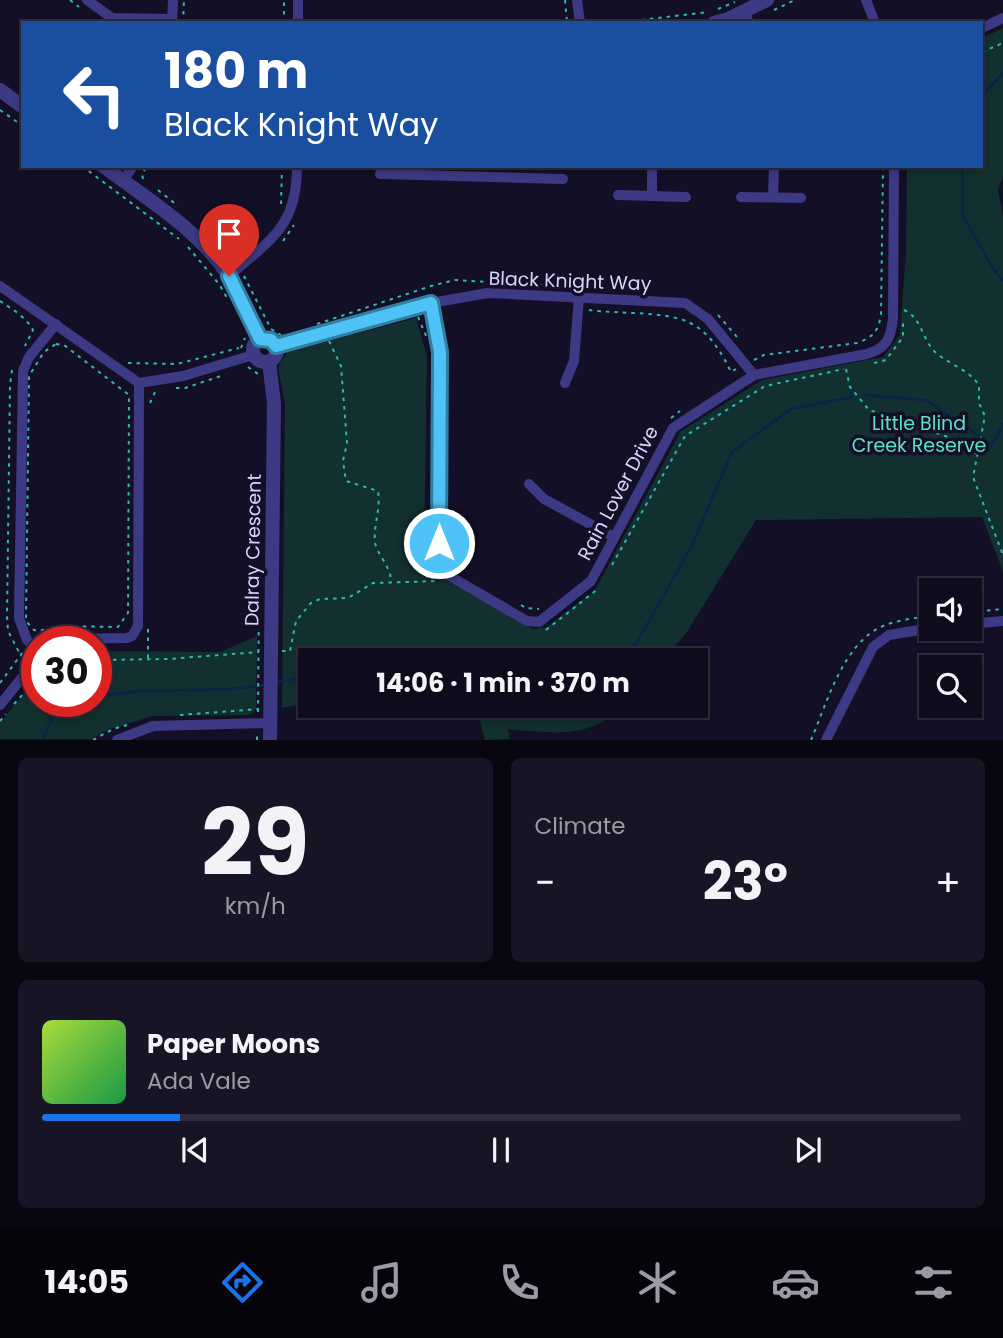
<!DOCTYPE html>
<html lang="en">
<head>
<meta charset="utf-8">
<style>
  :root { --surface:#0e0b1c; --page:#171425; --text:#f1f3f6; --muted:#9b9ba3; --line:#2e2b3b; --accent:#1a73e8 }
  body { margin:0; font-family:Poppins,sans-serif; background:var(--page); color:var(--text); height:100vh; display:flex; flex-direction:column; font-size:26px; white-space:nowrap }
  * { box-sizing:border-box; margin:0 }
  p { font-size:23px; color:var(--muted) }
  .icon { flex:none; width:38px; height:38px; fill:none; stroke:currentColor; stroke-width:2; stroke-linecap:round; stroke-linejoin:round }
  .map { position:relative; height:740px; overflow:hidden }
  .side { display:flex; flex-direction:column; gap:18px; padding:18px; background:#08060f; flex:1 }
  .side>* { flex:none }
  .hud { position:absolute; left:21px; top:21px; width:962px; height:147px; border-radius:0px; box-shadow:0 4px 10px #0003,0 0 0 2px var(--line); background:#1a4fa0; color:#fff; overflow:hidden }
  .fabs { position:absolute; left:919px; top:578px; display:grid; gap:14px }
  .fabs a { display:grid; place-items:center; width:63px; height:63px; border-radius:0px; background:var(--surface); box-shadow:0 4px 10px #0003,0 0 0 2px var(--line); font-size:35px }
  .speed { position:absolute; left:21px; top:626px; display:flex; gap:14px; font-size:35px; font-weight:700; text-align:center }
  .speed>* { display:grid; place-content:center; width:91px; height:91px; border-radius:50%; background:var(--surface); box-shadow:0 4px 10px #0003,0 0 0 2px var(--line); line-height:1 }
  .speed .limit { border:10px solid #d22; background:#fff; color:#111 }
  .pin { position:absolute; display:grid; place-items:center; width:60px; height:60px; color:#fff; margin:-72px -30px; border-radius:50% 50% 50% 0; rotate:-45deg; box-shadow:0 0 7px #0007 }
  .pin .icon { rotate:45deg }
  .me { position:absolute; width:77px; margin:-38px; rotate:0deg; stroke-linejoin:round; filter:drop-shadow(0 0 5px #0008) }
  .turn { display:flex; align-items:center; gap:24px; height:147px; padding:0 28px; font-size:32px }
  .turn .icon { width:91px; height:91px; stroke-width:2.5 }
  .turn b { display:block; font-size:49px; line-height:60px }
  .big { font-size:52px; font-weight:700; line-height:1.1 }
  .side .tile { flex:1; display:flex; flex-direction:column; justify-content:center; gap:10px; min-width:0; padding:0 24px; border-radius:10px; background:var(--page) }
  .side .dial { align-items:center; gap:0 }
  .dial b { font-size:91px; line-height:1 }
  .song { display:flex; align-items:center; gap:21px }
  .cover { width:84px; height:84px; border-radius:10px; background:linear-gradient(135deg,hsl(80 70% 55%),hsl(140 70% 35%)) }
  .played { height:7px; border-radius:4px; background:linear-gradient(90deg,var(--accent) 15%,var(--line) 15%) }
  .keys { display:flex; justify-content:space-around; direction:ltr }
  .heat { display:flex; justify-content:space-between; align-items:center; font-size:38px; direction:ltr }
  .side .tiles { flex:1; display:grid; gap:18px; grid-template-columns:1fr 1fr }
  .tile:last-child { grid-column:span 2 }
  .trip { position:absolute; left:298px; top:648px; width:410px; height:70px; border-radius:0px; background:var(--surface); box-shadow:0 4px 10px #0003,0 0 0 2px var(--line); font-weight:700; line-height:70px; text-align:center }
  .menu { display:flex; height:112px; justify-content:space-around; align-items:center; background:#06040b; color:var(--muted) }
  .menu .icon { width:49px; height:49px }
  .menu .on { color:var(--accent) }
  .menu b { font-size:32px; color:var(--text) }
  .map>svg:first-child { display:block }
  .green { fill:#12302f }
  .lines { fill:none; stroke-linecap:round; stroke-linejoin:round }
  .stream { stroke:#0c2248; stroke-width:2.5 }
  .path { stroke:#2fb8b0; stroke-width:2; stroke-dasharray:3.5 5; stroke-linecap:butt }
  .minor { stroke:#3d3a85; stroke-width:10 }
  .tertiary { stroke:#3d3a85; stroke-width:14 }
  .route-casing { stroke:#337fa1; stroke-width:18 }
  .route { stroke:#4fc3f7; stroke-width:12 }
  .labels { text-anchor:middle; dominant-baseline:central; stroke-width:7; stroke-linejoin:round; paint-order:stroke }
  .street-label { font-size:19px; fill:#d9d4ff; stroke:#130f26 }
  .park-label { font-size:19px; fill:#5fe0c0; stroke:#130f26 }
</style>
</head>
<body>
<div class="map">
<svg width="1003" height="740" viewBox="0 0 1003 740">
  <rect width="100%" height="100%" fill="#130f26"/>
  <g class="green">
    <polygon points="1003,28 1003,177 998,190 1003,216 1003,572 982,517 756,520 687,632 663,660 310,660 310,703 282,708 285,404 278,367 287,352 416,318 427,356 424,561 438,576 533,629 547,627 595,590 681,431 762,380 883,357 900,335 906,251 907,166 982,166 982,38"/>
    <polygon points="257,636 256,709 250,715 153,716 110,729 91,739 0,739 0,723 37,677 37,702 96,702 96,651 220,652"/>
    <path d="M442,705H624C591,740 552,733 508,729L510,739L485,740L479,718Z"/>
  </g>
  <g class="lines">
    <g class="stream">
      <polyline points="982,95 1003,73"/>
      <polyline points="962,166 963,216 994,270 1003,280"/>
      <polyline points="862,395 926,400 982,438"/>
      <polyline points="990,443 992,445 1003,424"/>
      <polyline points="384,660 409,655 433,660"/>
      <polyline points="619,660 637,642 692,545 732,452 791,409 852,397"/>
      <polyline points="278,682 310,676"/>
      <path d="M96,697C151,685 208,695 264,685"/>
      <polyline points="42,740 59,705 76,702"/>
    </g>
    <g class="path">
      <polyline points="70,0 79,7"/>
      <polyline points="565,0 567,23"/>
      <polyline points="718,9 735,2"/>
      <polyline points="774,10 795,0"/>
      <polyline points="183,23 184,0"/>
      <polyline points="284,23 284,0"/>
      <polyline points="616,23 709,12"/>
      <polyline points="982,52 1003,43"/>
      <polyline points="0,110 23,126"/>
      <polyline points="82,166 179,239"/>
      <polyline points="549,166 587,168"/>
      <polyline points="520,167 532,166"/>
      <polyline points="143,179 142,174 147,166"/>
      <polyline points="158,190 178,206"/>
      <polyline points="281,204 282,166"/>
      <polyline points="283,241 294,225"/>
      <polyline points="188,247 219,284 229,301"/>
      <polyline points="230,256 234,256 259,236"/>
      <polyline points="244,276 271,329 281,335"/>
      <path d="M0,301C12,309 26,317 33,330L25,346"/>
      <path d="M589,310C616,314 665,311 688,322C709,331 722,353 731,372L736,369"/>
      <path d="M904,310C921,317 922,338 934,351C947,364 971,370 979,386V403L985,416L973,477L1003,555"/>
      <polyline points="718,315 737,337"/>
      <polyline points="418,317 427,338"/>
      <polyline points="317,324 431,286 455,280 578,287"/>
      <path d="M329,341L341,366L347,443L343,461L346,481L378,491C381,509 373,526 375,543C378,555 389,565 391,579"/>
      <polygon points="56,344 64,345 129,395 128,613 118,627 58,626 39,631 34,630 26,621 29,376 44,352"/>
      <polyline points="241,348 245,338"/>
      <path d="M754,360L764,355L857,343C873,337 878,332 881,315L883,166"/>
      <polyline points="128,363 177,364 239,348"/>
      <polyline points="874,363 886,360 903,337 903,321"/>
      <polyline points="248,367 258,374"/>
      <polyline points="846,369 850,387 869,410 948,437 977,454"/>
      <polyline points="12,370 10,385 7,616 8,631 21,656"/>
      <polyline points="176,388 185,388 221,376"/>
      <polyline points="150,403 155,392"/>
      <polyline points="671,418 680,411"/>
      <polyline points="612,565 685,436 765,386 844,369"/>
      <polyline points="521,605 526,608 539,609"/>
      <polyline points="970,612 1003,609"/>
      <polyline points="546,630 599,588"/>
      <polyline points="282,651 290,651 296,621 311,603 320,599 348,598 373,583 438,581"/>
      <polyline points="148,658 148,625"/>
      <polyline points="96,660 168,659 259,652"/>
      <polyline points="0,683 23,652"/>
      <polyline points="14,704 37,679"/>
      <polyline points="258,712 259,592"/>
      <polyline points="180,715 259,709"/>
      <polyline points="0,721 6,714"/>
      <polyline points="93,740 113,729 127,725"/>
      <polyline points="257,740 257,732"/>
      <path d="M811,740C827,703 843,643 883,626C897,620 916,618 931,616"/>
    </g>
    <g class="minor">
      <polyline points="87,0 112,18 172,19"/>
      <polyline points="577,0 580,23"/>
      <polyline points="866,0 875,23"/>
      <polyline points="744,11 749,23"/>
      <polyline points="172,23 173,0"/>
      <polyline points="298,23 298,0"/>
      <polyline points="982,28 1003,18"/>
      <polyline points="652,166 652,196"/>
      <polyline points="380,174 563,179"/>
      <polyline points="123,181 133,166"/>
      <polyline points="618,195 686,197"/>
      <polyline points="741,197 801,198"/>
      <polyline points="773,197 774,166"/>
      <path d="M229,276C271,239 297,227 297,166"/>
      <polyline points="0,286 139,383"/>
      <path d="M431,303L440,352L439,570L527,621L539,622L591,581L673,428L754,375L867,354C887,348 891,338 893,318L894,166"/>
      <polyline points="276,346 431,303 488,293 685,303 708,319 754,375"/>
      <polyline points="565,383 574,361 579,297"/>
      <polyline points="529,484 544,499 614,537"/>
      <polyline points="970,624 1003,621"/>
      <polyline points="55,642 63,639 127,638 132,636 138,626 139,383 183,376 253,355"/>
      <polyline points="37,649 27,640 19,618 23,371 29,357 56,324"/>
      <polyline points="0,705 37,659"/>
      <polyline points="117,740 153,726 270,723"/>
      <polyline points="826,740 873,647 889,635 931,628"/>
    </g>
    <g class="tertiary">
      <polyline points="714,23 728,19 767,0"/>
      <polyline points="0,90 23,107"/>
      <path d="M103,166C147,199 198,229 229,276C242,295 250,318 260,339"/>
      <circle cx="265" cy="350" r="12"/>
      <polyline points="269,362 274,403 270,740"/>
    </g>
  </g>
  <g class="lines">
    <g class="route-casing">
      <polyline id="route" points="229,276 260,339 271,340 276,346 431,303 440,352 439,543"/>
    </g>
    <use href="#route" class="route"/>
  </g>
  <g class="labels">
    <g class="street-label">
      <text transform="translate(570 281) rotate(2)">Black Knight Way</text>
      <text transform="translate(618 493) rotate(-62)">Rain Lover Drive</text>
      <text transform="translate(253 550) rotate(-89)">Dalray Crescent</text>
    </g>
    <g class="park-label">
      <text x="919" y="423">Little Blind<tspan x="919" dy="22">Creek Reserve</tspan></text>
    </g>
  </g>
</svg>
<div class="fabs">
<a><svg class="icon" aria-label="sound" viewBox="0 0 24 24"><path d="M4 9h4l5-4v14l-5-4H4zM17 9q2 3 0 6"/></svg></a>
<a><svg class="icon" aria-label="search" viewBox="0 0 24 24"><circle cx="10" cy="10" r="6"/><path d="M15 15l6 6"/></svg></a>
</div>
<div class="speed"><div class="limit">30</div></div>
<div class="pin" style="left:229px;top:276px;background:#d93025"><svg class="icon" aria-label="arrive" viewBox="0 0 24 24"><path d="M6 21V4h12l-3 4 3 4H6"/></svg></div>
<svg class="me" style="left:439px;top:543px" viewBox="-20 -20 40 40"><circle r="17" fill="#4fc3f7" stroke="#fff" stroke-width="3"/><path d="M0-11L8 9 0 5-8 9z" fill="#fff"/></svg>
<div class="trip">14:06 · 1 min · 370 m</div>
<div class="hud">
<div class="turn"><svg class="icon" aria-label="left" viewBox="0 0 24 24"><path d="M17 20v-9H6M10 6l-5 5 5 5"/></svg><div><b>180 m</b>Black Knight Way</div></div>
</div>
</div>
<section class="side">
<div class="tiles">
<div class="tile dial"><b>29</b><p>km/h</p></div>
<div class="tile"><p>Climate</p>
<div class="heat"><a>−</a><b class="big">23°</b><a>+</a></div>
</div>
<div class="tile">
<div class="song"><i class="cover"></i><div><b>Paper Moons</b><p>Ada Vale</p></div></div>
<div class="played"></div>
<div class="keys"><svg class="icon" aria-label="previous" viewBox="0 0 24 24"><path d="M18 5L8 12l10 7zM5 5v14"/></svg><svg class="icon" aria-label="pause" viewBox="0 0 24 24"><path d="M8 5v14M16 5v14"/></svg><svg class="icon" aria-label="next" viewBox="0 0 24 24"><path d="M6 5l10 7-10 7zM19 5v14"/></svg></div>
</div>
</div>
</section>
<nav class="menu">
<b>14:05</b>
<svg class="icon on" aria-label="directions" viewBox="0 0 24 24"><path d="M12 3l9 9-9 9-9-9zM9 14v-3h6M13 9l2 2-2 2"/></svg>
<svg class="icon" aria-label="music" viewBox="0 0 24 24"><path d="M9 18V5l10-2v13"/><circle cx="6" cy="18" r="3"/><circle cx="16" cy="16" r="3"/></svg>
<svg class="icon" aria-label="phone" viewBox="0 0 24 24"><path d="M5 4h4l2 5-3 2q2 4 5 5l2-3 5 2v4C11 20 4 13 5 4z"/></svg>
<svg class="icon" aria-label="climate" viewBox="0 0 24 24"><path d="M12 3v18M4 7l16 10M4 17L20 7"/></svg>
<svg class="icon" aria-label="car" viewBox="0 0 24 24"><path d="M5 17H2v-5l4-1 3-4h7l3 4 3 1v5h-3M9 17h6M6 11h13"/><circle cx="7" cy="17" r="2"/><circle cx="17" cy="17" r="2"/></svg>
<svg class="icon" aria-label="filters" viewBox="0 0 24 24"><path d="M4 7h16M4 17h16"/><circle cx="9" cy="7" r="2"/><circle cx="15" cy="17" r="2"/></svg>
</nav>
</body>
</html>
